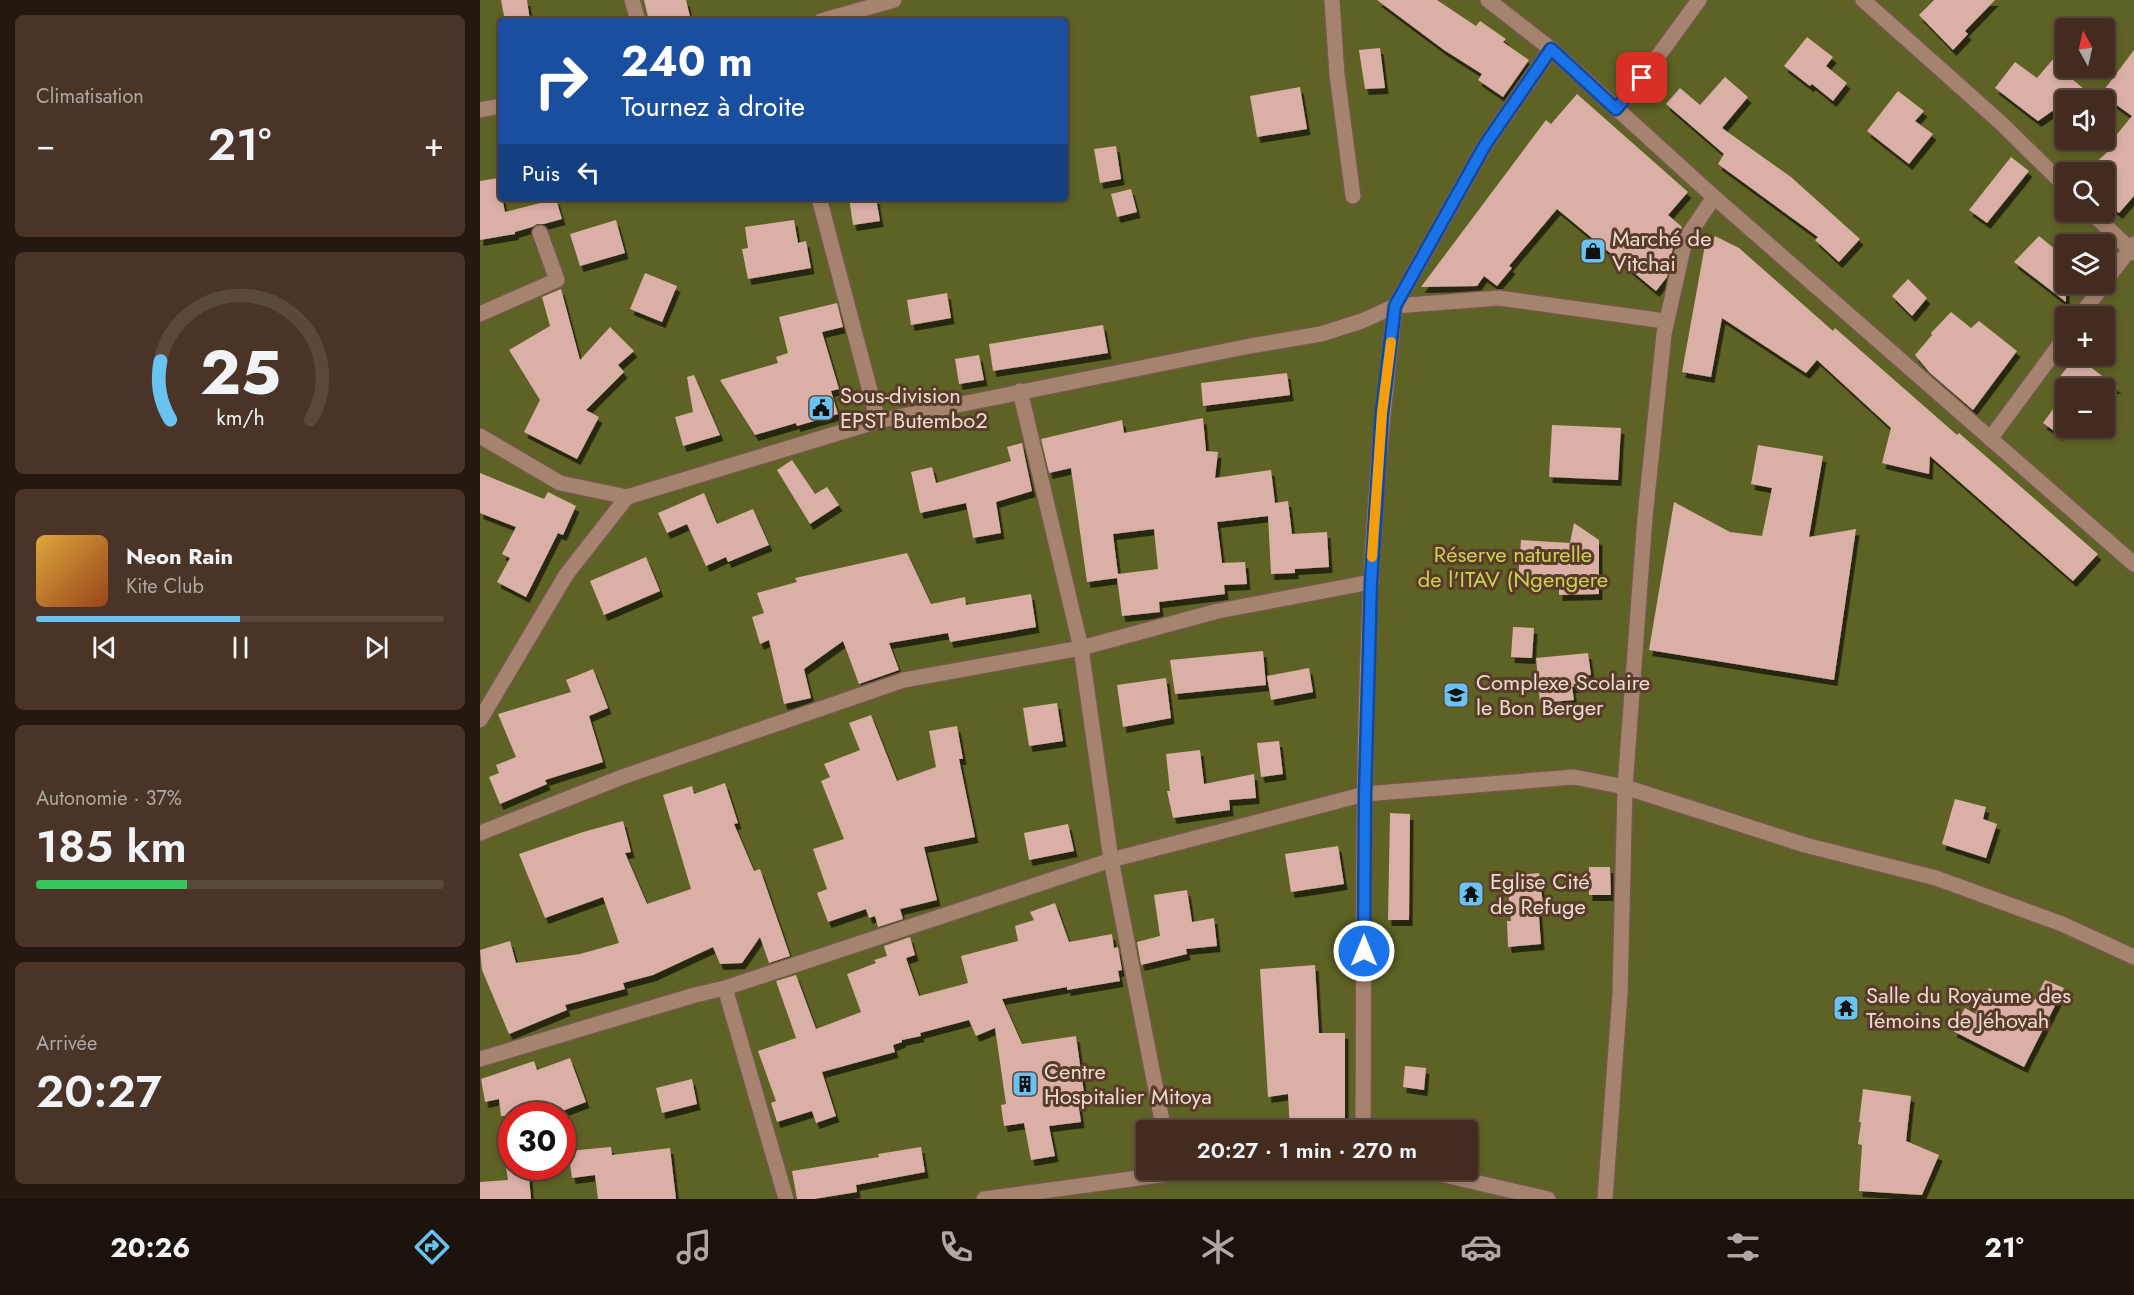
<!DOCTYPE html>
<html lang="fr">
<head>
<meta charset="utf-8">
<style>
  :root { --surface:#432c1f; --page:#4a3428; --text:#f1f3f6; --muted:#afa7a4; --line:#5b483d; --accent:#69c3f1 }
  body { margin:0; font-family:Jost,sans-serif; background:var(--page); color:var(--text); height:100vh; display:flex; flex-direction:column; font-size:22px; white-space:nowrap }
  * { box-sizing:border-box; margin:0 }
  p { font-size:20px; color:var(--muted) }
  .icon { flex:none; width:33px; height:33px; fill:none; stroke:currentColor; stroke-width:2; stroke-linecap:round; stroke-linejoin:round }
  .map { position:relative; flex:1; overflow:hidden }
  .panel { display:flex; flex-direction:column; gap:15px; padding:15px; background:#251811; width:480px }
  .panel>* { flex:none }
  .hud { position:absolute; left:18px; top:18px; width:570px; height:183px; border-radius:6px; box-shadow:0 3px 9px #0003,0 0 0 2px var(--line); background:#1a4fa0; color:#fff; overflow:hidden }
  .needle { width:39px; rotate:352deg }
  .buttons { position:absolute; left:1575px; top:18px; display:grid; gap:12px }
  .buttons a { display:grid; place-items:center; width:60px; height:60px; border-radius:6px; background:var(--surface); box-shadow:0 3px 9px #0003,0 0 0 2px var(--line); font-size:30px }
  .speed { position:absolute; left:18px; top:1102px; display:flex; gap:12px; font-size:30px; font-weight:700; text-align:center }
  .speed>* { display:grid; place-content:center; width:78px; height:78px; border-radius:50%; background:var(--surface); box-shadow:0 3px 9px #0003,0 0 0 2px var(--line); line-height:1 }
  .speed .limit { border:9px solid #d22; background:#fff; color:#111 }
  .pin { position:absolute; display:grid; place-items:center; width:51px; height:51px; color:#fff; margin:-26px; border-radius:12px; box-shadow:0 3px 9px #0006 }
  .me { position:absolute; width:66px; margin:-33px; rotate:0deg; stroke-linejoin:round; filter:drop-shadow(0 0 4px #0008) }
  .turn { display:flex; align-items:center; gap:21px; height:126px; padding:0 24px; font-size:27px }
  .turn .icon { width:78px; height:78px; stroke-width:2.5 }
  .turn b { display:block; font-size:42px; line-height:51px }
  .then { display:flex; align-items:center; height:57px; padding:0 24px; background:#0003; gap:12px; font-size:22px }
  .big { font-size:45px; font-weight:600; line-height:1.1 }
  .panel .card { flex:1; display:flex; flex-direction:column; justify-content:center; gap:9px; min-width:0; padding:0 21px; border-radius:9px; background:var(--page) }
  .panel .dial { align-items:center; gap:0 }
  .dial svg { height:156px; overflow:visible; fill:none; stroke:var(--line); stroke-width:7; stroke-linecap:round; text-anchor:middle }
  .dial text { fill:var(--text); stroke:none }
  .song { display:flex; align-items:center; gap:18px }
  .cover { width:72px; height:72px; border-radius:9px; background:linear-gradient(135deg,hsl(40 70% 55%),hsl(20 70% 35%)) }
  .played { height:6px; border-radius:3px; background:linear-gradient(90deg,var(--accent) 50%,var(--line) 50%) }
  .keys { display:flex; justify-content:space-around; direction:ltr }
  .heat { display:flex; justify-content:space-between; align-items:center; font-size:33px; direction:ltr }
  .charge { height:9px; border-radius:4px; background:linear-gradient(90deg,#34c759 37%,var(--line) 0) }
  .trip { position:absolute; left:656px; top:1120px; width:342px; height:60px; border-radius:6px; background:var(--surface); box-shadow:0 3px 9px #0003,0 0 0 2px var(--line); font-weight:600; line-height:60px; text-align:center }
  .tab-bar { display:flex; height:96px; justify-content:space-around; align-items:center; background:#1b120c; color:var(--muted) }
  .tab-bar .icon { width:42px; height:42px }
  .tab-bar .current { color:var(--accent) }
  .tab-bar b { font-size:27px; color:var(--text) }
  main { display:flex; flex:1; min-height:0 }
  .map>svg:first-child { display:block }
  .green { fill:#5e6224; fill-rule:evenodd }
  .building { fill:#d9afa6; fill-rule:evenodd; filter:url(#shadow) }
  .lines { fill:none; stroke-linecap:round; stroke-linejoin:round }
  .street-casing { stroke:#725949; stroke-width:18 }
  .secondary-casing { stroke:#725949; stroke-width:18 }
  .street { stroke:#a5836f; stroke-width:15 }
  .secondary { stroke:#a5836f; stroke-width:15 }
  .route-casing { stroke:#114b97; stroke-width:15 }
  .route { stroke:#1a73e8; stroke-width:10 }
  .slow { stroke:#f59e0b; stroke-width:10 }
  .labels { text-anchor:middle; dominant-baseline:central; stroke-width:6; stroke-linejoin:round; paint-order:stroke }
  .poi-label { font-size:22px; fill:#efdcd1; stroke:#593b29; text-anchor:start }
  .park-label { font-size:22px; fill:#ccd34e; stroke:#593b29 }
</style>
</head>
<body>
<main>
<section class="panel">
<div class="card"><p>Climatisation</p>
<div class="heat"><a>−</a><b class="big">21°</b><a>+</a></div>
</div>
<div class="card dial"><svg viewBox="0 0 100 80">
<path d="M14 69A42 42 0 1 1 86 69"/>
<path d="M14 69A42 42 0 0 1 9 39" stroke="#69c3f1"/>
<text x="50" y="56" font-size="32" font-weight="700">25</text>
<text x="50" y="72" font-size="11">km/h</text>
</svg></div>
<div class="card">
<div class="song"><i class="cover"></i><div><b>Neon Rain</b><p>Kite Club</p></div></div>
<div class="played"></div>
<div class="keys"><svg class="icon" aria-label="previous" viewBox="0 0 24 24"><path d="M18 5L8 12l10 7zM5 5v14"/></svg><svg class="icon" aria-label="pause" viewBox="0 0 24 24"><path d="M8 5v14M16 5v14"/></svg><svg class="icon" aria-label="next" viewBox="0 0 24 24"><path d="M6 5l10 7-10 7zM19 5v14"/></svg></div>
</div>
<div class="card"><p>Autonomie · 37%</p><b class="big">185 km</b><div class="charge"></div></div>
<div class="card"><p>Arrivée</p><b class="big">20:27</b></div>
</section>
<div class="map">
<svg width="1654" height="1199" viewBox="0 0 1654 1199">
  <defs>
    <filter id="shadow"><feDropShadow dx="3.5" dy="6" stdDeviation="0" flood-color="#0009"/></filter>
  </defs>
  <rect width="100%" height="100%" fill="#593b29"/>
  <path class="green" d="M0,0H1654V1199H0ZM21,21H585V198H21ZM1586,28H1624V68H1586ZM1586,100H1624V140H1586ZM1586,172H1624V212H1586ZM1586,244H1624V284H1586ZM1586,316H1624V356H1586ZM1586,388H1624V428H1586ZM32,1116H82V1167H32ZM666,1131H987V1170H666Z"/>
  <g class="building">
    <polygon points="21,0 47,0 50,21 25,21"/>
    <polygon points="164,0 206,0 211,21 169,21"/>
    <polygon points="897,0 957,0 996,26 1000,21 1026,39 1023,42 1049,60 1023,97 998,80 1002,74 964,50"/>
    <polygon points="1454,0 1515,0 1485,31 1488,34 1473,50 1439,15"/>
    <polygon points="1327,37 1353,57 1346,66 1367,83 1353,101 1332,84 1330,86 1304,66"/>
    <polygon points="1586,44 1586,74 1604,89 1558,121 1515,88 1535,62 1557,78"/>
    <polygon points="900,48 905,88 885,89 879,50"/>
    <polygon points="1654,50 1654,196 1639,213 1624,201 1624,172 1605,172 1632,148 1628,145 1652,116 1621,94"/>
    <polygon points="1245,77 1268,97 1242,128 1311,177 1380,239 1359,262 1335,240 1338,237 1238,164 1244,154 1186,104 1200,88 1220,105"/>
    <polygon points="820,87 827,129 777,137 770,96"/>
    <polygon points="1418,91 1444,111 1435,121 1453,134 1429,164 1387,131"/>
    <polygon points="1097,94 1208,192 1188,215 1202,227 1195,238 1187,277 1176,291 1077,209 1029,266 1032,268 1017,286 1004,276 997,286 941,287 1066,120 1071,124"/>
    <polygon points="636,146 641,179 620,183 614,149"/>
    <polygon points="1531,157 1549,171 1507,223 1489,210"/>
    <polygon points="18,178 25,212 76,199 82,219 64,224 57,224 52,227 35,232 35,234 0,240 0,181"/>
    <polygon points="651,189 657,212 637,217 631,194"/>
    <polygon points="369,198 396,198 400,221 373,225"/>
    <polygon points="136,220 145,253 100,266 90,234"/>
    <polygon points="314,220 318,243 326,241 331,268 268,279 262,249 268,248 265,227"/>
    <polygon points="1235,236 1259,248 1353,331 1355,328 1477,435 1479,433 1618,554 1593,581 1450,456 1449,474 1402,463 1411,428 1337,360 1326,373 1242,318 1231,377 1202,372 1225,245 1229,249"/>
    <polygon points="1559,236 1586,258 1586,302 1534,262"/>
    <polygon points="165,273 197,286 182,322 150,309"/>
    <polygon points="1428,279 1447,298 1432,316 1412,296"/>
    <polygon points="81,289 100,360 130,327 154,351 138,365 144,372 106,410 119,417 97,459 44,432 60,400 29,350 70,326 62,297"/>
    <polygon points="467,293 471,318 431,325 427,300"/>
    <polygon points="357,303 363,327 342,332 359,389 351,391 358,414 317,426 316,423 275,435 240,380 298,363 296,357 308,353 299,317"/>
    <polygon points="1471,312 1491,328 1499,321 1537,351 1493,410 1450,373 1435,355 1452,335 1451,333"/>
    <polygon points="623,325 628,353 513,371 509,344"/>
    <polygon points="499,355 504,380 479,384 475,359"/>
    <polygon points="1596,356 1638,388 1587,388 1589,386 1578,379"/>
    <polygon points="807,373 810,395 723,406 721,383"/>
    <polygon points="214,375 240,435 203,446 195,417 213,412 207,377"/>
    <polygon points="1586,391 1586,428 1580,435 1563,423"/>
    <path d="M723,418L726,451L738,452L735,478L791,470L795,503L808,501L812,534L847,532L849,567L815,569V573L791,574L788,516L737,522L742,563L765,562L767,584L744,585L745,594L679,602L680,612L642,616L637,578L607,582L591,468L569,473L561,439L642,420L644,433ZM674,529L678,569L638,574L633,534Z"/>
    <polygon points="1072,425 1141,428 1138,480 1069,477"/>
    <polygon points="542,443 552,491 516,502 521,533 493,538 486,503 440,513 431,472 452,467 456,483 531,461 527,447"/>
    <polygon points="1278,445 1343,456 1329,537 1376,529 1354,680 1169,650 1194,502 1250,532 1282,536 1292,488 1271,484"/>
    <polygon points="312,460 335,494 347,487 359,505 330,524 297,470"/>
    <polygon points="0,473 64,499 68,492 96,506 83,535 78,533 46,597 17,582 30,558 22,554 36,527 0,513"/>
    <polygon points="224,493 237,524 273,509 289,545 248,562 246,557 226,566 207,524 187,533 178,513"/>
    <polygon points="1094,523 1119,540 1119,594 1079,595 1079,583 1038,580 1041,540 1090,543"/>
    <polygon points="427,553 451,604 485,597 486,605 551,594 556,627 470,642 468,633 409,643 419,670 379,684 363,641 324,669 331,698 304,704 289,640 280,644 272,617 284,613 277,593 317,582 315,578"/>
    <polygon points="166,557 180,591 124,615 110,581"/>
    <polygon points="1033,627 1054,628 1052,658 1031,657"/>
    <polygon points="783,651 786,685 695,694 690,660"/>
    <polygon points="1108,653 1111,675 1102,676 1103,686 1092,687 1094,700 1060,703 1056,658"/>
    <polygon points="829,668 833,692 791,700 787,676"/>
    <polygon points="113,669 128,708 109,716 123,762 65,780 67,784 20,804 9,777 19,773 16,765 36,757 18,714 91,692 86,680"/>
    <polygon points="686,678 691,718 643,727 637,685"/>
    <polygon points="577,703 583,741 549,746 543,708"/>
    <polygon points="391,715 417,781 456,767 449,731 477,726 483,759 479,759 495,837 444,847 457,900 420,909 423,919 398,927 395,916 389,918 386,909 348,922 337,893 347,889 333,849 364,839 341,781 350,777 344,764 380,750 369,723"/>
    <polygon points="799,741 803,774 781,777 777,743"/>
    <polygon points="720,750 724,784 774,774 776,798 749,800 750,810 693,818 687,791 690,791 686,754"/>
    <polygon points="245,783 258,823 254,824 274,871 280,869 310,956 289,963 280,937 262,963 240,964 233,947 173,975 143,983 145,989 85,1005 87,1010 29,1034 2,970 0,950 30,941 36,963 100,954 139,943 123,897 65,918 39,854 103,832 143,821 151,852 145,853 167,904 211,889 183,795 212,786 214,794"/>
    <polygon points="1475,799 1506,807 1503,819 1517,824 1506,858 1462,844"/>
    <polygon points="910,813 930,814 929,920 908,920"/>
    <polygon points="588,824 594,851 549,860 544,833"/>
    <polygon points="858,846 864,884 811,892 805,854"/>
    <polygon points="1109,867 1130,867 1131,895 1109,895"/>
    <polygon points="1059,873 1063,904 1058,904 1061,944 1028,947 1027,921 1031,921 1027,876"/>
    <polygon points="707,890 712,922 734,918 737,946 706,949 707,954 661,965 657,942 680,936 674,895"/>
    <polygon points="575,903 589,942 632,934 634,948 638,947 642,970 638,971 640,981 587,990 587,987 522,999 542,1044 596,1036 605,1100 598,1101 601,1122 569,1126 575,1156 551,1160 544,1123 524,1126 521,1105 526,1104 515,1028 496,1036 489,1020 440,1033 441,1036 422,1040 422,1042 413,1045 415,1052 342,1072 356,1116 336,1123 332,1111 297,1122 291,1103 296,1101 278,1051 316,1038 296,981 316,975 336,1029 381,1012 367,974 396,963 394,960 407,956 404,946 430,937 435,955 426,958 439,996 488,983 481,956 538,941 535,926 554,920 550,912"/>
    <polygon points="835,965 839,1033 865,1033 865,1127 810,1131 808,1094 788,1097 780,969"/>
    <polygon points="1565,980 1584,988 1544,1067 1473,1031 1485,1008 1495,1014 1509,988 1541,1004 1546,995 1555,1000"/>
    <polygon points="90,1058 106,1102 69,1116 21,1116 19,1099 5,1102 1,1079 54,1061 57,1070"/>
    <polygon points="925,1066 946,1068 944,1090 923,1087"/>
    <polygon points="212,1079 217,1104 182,1113 176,1088"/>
    <polygon points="1383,1089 1431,1096 1426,1141 1459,1155 1442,1195 1379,1191 1382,1145 1378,1144 1381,1122 1379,1122"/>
    <polygon points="131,1147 132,1155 190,1148 196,1199 118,1199 115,1175 92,1178 88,1151"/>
    <polygon points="441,1147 445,1172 376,1185 377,1192 334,1199 317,1199 312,1171 399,1157 398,1154"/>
    <polygon points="26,1167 48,1167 51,1199 0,1199 0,1182 28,1180"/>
  </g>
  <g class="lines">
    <g class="street-casing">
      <g id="street">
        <polyline points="152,0 158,21"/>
        <polyline points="852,0 857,75 873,196"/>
        <polyline points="1383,0 1521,123 1586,187"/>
        <polyline points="1136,109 1162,78 1219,0"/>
        <polyline points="339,198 398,421"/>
        <polyline points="1611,212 1654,253"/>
        <polyline points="1624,283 1654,244"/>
        <polyline points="0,314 77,280 60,233"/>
        <polyline points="1600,316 1624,284"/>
        <polyline points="540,391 601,648 631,860 684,1131"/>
        <polyline points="0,436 80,483 147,497 398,421 770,346 841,334 882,321 915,306 1005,145 1071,49"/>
        <polyline points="1510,439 1586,336"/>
        <polyline points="0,720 86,575 147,497"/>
        <polyline points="0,833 145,776 424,680 601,648 738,611 891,582"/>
        <polyline points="245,988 306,1199"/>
        <polyline points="0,1059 215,995 245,988 631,860 885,794 1094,777 1145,787 1325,845 1456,878 1582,924 1654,957"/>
        <path d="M883,1131C884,948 882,764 891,582C895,489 904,397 915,306L1019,298L1185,321"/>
        <polyline points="943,1170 1068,1199"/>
        <polyline points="504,1199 718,1170"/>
        <polyline points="1125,1199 1140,993 1145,787 1165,517 1184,334 1205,240 1234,197"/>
      </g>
    </g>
    <g class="secondary-casing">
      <g id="secondary">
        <polyline points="1008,0 1071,49 1234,197 1654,564"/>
        <polyline points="341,21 414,0"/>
        <polyline points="0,110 21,106"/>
      </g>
    </g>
    <use href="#street" class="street"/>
    <use href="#secondary" class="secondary"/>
  </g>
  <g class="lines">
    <g class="route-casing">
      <polyline id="route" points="884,951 885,794 891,582 902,413 915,306 1005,145 1071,49 1136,109 1162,78"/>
    </g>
    <use href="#route" class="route"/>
    <polyline class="slow" points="892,557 902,413 911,342"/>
  </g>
  <defs>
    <g id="shop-square" transform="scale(1.35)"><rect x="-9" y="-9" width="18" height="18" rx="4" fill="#69c3f1" stroke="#593b29"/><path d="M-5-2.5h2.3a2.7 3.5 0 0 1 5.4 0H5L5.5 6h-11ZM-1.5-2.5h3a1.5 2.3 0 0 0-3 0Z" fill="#111"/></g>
    <g id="civic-square" transform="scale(1.35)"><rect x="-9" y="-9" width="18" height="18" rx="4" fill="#69c3f1" stroke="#593b29"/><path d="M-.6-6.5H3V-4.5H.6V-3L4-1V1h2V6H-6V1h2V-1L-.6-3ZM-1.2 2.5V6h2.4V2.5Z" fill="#111"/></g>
    <g id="school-square" transform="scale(1.35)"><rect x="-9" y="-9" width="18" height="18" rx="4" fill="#69c3f1" stroke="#593b29"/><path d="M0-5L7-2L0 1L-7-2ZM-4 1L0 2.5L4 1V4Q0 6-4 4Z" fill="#111"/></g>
    <g id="temple-square" transform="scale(1.35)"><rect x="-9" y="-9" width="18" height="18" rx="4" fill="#69c3f1" stroke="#593b29"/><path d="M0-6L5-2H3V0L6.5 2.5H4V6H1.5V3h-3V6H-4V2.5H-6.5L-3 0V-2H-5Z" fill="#111"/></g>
    <g id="building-square" transform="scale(1.35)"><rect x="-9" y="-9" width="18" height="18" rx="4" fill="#69c3f1" stroke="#593b29"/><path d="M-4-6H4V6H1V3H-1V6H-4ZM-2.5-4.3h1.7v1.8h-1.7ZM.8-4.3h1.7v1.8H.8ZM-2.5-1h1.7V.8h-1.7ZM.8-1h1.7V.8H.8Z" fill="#111"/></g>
  </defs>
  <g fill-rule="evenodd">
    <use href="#shop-square" x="1113" y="251"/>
    <use href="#civic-square" x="341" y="408"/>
    <use href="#school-square" x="976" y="695"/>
    <use href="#temple-square" x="991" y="894"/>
    <use href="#temple-square" x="1366" y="1008"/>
    <use href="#building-square" x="545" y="1084"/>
  </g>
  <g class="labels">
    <g class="poi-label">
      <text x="1132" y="238">Marché de<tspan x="1132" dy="25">Vitchai</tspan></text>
      <text x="360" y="395">Sous-division<tspan x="360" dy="25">EPST Butembo2</tspan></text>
      <text x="996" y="682">Complexe Scolaire<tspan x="996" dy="25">le Bon Berger</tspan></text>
      <text x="1010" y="881">Eglise Cité<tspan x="1010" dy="25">de Refuge</tspan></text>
      <text x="1386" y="995">Salle du Royaume des<tspan x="1386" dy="25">Témoins de Jéhovah</tspan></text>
      <text x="564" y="1071">Centre<tspan x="564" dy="25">Hospitalier Mitoya</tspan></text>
    </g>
    <g class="park-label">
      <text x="1033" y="554">Réserve naturelle<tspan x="1033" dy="25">de l'ITAV (Ngengere</tspan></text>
    </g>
  </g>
</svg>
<div class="buttons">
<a><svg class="needle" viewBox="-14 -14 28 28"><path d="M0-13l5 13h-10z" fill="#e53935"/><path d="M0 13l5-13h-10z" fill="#afa7a4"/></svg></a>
<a><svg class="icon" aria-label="sound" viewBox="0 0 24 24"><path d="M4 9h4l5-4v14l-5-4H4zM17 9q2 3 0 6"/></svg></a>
<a><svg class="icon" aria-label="search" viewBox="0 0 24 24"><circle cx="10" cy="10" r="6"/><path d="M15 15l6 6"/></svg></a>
<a><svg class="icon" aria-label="layers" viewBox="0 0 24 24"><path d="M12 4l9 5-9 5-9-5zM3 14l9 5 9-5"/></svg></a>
<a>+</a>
<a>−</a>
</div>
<div class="speed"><div class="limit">30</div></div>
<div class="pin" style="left:1162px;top:78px;background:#d93025"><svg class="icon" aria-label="arrive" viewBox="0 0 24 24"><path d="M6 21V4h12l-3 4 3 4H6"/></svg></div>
<svg class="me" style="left:884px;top:951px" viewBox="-20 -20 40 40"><circle r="17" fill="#1a73e8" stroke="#fff" stroke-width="3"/><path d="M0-11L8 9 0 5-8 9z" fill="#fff"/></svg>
<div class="trip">20:27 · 1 min · 270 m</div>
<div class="hud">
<div class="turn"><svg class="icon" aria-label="right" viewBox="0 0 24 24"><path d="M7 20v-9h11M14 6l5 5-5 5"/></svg><div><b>240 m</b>Tournez à droite</div></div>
<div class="then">Puis<svg class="icon" aria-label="left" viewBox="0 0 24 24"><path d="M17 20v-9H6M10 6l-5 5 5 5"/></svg></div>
</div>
</div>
</main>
<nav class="tab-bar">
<b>20:26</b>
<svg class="icon current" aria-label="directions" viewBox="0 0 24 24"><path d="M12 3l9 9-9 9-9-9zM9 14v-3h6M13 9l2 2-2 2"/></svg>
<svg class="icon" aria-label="music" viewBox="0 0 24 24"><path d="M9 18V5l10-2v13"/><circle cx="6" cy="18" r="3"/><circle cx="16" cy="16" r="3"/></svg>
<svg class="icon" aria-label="phone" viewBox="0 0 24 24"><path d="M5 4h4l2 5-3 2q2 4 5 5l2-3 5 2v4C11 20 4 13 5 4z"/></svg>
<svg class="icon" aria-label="climate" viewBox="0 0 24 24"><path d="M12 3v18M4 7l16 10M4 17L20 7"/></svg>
<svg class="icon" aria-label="car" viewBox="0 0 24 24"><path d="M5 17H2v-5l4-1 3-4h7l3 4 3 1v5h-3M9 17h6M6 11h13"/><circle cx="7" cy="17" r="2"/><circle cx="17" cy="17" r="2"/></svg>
<svg class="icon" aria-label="filters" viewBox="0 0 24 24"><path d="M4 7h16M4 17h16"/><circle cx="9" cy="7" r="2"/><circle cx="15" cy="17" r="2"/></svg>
<b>21°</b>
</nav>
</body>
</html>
